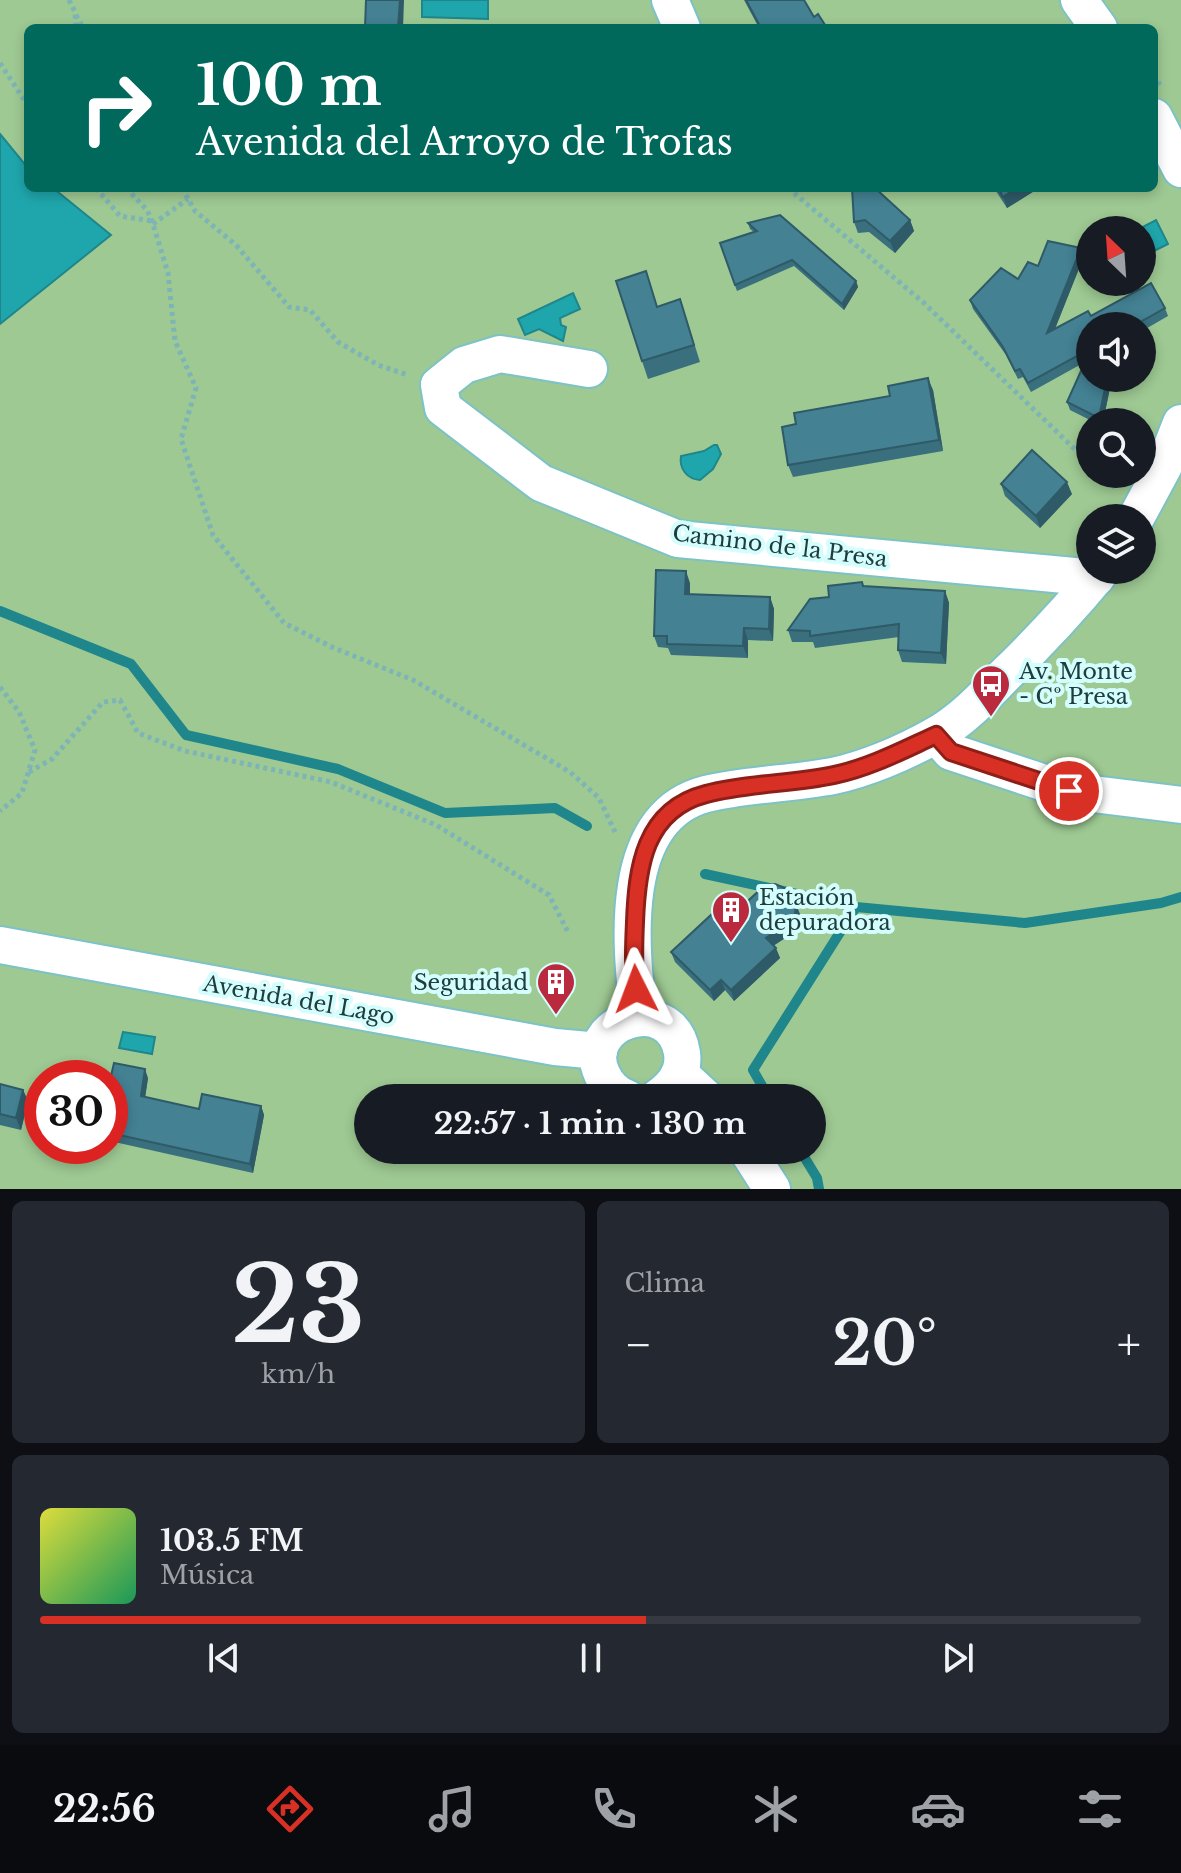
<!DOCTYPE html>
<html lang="es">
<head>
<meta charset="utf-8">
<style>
  :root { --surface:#171b24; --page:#242831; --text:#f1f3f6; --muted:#9ea1a6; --line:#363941; --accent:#d93025 }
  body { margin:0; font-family:"Libre Baskerville",serif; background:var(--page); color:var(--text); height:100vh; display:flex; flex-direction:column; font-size:30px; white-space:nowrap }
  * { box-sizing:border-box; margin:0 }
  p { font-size:26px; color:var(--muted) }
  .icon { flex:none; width:44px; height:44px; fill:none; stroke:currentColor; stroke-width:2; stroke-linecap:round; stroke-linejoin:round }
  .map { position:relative; height:1189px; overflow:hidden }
  .drawer { display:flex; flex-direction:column; gap:12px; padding:12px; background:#0d0f14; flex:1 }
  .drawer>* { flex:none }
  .banner { position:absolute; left:24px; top:24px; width:1134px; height:168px; border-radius:12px; box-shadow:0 4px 12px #0003; background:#00695c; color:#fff; overflow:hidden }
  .needle { width:52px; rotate:335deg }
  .buttons { position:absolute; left:1076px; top:216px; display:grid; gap:16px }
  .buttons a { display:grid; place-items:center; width:80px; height:80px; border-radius:50%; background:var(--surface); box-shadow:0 4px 12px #0003; font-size:40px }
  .speed { position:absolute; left:24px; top:1060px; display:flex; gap:16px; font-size:40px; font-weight:700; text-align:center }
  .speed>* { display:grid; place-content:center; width:104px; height:104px; border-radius:50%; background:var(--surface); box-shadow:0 4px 12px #0003; line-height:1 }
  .speed .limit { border:12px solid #d22; background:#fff; color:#111 }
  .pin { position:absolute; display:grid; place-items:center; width:68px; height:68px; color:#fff; margin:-34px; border:4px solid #fff; border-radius:50%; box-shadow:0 2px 8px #0007 }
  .me { position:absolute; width:88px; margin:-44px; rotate:357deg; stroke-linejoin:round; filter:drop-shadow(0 0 6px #0008) }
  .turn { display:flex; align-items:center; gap:28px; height:168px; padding:0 40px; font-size:36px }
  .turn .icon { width:104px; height:104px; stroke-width:2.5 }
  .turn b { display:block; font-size:56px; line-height:68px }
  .big { font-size:60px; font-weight:700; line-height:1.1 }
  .drawer .tile { flex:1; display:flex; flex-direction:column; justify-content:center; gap:12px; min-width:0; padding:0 28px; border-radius:12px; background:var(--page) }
  .drawer .dial { align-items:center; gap:0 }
  .dial b { font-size:104px; line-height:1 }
  .song { display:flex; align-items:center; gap:24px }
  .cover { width:96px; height:96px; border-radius:12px; background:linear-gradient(135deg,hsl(60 70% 55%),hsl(150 70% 35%)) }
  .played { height:8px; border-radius:4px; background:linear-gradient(90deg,var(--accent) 55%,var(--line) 55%) }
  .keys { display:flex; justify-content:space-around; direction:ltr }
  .heat { display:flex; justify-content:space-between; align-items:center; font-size:44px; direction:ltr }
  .drawer .tiles { flex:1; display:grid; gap:12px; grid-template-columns:1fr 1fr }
  .tile:last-child { grid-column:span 2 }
  .trip { position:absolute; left:354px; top:1084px; width:472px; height:80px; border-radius:40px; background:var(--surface); box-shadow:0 4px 12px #0003; font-weight:700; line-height:80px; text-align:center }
  .dock { display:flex; height:128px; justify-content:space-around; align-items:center; background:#090b0e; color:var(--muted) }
  .dock .icon { width:56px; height:56px }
  .dock .on { color:var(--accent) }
  .dock b { font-size:36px; color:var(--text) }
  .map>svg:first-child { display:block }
  .green { fill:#9ec993; fill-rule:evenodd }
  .water { fill:#1fa6ac; stroke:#1f868b; stroke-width:2 }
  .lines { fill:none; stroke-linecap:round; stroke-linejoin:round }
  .stream { stroke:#1f868b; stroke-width:10 }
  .street-casing { stroke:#7dc2c5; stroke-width:40 }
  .path { stroke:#7db4b6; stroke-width:5; stroke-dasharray:4 4; stroke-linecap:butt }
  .street { stroke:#fff; stroke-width:36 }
  .wall { fill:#3a6f7e }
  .shaded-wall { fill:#2f5a67 }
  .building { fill:#438193; stroke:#2f5a67; stroke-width:2 }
  .route-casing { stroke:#8d1f18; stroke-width:20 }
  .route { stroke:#d93025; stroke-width:14 }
  .labels { text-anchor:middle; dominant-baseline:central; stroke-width:8; stroke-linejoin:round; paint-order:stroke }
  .street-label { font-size:22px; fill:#203d3e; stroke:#d4fdfe }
  .poi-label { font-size:22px; fill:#203d3e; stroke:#d4fdfe; text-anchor:start }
</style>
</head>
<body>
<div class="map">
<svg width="1181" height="1189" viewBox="0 0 1181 1189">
  <rect width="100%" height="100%" fill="#aff5f8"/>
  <path class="green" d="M0,0H1181V1189H0ZM28,28H1154V188H28ZM1090,230H1142V282H1090ZM1090,326H1142V378H1090ZM1090,422H1142V474H1090ZM1090,518H1142V570H1090ZM42,1078H110V1146H42ZM368,1098H812V1150H368Z"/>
  <g class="water">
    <polygon points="422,0 488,0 488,19 422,17"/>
    <polygon points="0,134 28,168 28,188 53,188 111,235 0,324"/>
    <polygon points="1156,220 1168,244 1142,257 1142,230 1137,230"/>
    <polygon points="573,293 580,309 560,318 561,325 566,327 563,341 539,329 525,335 518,319"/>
    <path d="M714,445H717L721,454L713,469L700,480C687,479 679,469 681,456L704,451Z"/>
    <polygon points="123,1032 155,1037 152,1054 119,1048"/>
  </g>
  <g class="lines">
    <g class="stream">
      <polyline points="0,611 131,664 186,735 338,769 445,813 555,808 587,826"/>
      <polyline points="705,874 856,907 1025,923 1161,903 1181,897"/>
      <polyline points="769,1098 753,1070 856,907"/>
      <polyline points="800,1150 817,1178 819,1189"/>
    </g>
    <g class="street-casing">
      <g id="street">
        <polyline points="670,0 682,28"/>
        <polyline points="1079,0 1099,28"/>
        <polyline points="1154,117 1181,169"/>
        <polyline points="589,369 500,354 464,365 439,385 443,408 541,483 678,539 1096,578"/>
        <polyline points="1136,518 1164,466 1181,423"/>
        <polyline points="936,735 951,752 1069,791 1181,805"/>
        <polyline points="0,945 555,1047 599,1051"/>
        <path d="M639,1017C630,947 617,817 706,794C747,784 791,784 833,776C866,769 904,753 934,736C960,722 983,698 1003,677C1038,643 1071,608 1102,570"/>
        <polyline points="680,1074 706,1098"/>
        <path d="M627,1098C615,1094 607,1085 602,1074C578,1022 672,990 682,1053C685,1074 672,1088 657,1098"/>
        <polyline points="747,1150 772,1189"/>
      </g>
    </g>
    <g class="path">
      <polyline points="69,0 75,12 76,28"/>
      <polyline points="76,15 83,28"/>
      <polyline points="0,63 28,106"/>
      <polyline points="1154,75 1160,85"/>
      <polyline points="96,188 120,216 152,221"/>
      <polyline points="126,188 147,210 152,221 168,273 175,341 196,388 181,439 213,535 284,623 334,648 413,680 570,772 599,798 615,832"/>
      <polyline points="182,188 195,211 236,245 289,307 310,310 338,342 378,365 408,375"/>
      <polyline points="788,188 924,303 1090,464"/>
      <polyline points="153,224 188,199"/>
      <polyline points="1100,474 1116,489"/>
      <polyline points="0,687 19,712 35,750 22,793 0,811"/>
      <polyline points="29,772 52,759 103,702 120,700 138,733 185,751 331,782 436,825 549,895 569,934"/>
    </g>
    <use href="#street" class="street"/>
  </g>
  <g class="wall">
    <polygon points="744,0 804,0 814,17 827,28 759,28"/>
    <polygon points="852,188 910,220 914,231 895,253 869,232 858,233 854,222"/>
    <polygon points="994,188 1039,188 1007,208"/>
    <polygon points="748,223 856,281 858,287 844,310 794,266 737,291 720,243 754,232 750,229"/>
    <polygon points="1084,256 1055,329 1091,316 1165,308 1168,316 1142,331 1142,326 1090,326 1090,378 1112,378 1103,422 1094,422 1070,410 1067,402 1085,362 1031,392 1023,377 1018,379 1006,355 973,309 970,300 1018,279 1038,266"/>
    <polygon points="658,307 686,317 700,362 648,379 642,361"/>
    <polygon points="933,390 943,451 793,477 788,465"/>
    <polygon points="1001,484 1072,494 1040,528 1005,496"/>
    <polygon points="862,582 864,586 945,591 949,603 946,664 902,662 898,650 899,637 815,648 813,642 792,642 788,630 829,597"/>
    <polygon points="690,583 690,595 770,597 774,609 773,641 748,640 748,658 671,655 668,648 658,647 654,636"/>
    <polygon points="800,914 799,924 793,933 774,945 780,958 734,1001 725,990 714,1001 675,962 671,952 717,919"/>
    <polygon points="111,1076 148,1078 145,1097 199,1109 261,1106 264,1115 253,1173 110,1141 110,1078"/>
    <polygon points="0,1084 23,1090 28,1101 21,1130 0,1125"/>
  </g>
  <g class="shaded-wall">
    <polygon points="400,0 404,0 403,28 398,28"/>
    <polygon points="1016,188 1039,188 1007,208 1003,197"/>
    <polygon points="910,220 914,231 895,253 890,241"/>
    <polygon points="1081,248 1084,256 1050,341 1047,333"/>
    <polygon points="856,281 858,287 844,310 842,304"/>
    <polygon points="928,378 933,390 943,451 939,440"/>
    <polygon points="1107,378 1112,378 1103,422 1101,422 1099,418"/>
    <polygon points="1067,482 1072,494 1040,528 1036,516"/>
    <polygon points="686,571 690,583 690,606 685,594"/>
    <polygon points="945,591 949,603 946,664 941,653"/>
    <polygon points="770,597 774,609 773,641 769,629"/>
    <polygon points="744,628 748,640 748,658 743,646"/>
    <polygon points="796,904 800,914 799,924 793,933 770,948 766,938"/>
    <polygon points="776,948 780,958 734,1001 731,990"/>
    <polygon points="721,980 725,990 714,1001 710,990"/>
    <polygon points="145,1069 148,1078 144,1105 141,1096"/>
    <polygon points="23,1090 28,1101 21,1130 16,1118"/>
    <polygon points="261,1106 264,1115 253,1173 250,1164"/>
  </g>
  <g class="building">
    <polygon points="366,0 400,0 398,28 365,28"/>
    <polygon points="746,0 804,0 814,17 818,14 827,28 761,28"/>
    <polygon points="852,188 875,188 910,220 890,241 865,220 854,222"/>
    <polygon points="998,188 1016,188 1003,197"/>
    <polygon points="780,215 856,281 842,304 792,260 735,285 720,243 757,231 748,223"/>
    <polygon points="1048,241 1081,248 1047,333 1088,311 1091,316 1151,283 1165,308 1133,326 1090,326 1090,349 1028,383 1020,369 1015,371 1003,347 970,300 1001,268 1018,279 1028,262 1038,266"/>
    <polygon points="646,271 657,307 680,299 694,345 642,361 616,281"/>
    <polygon points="1090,351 1090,378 1107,378 1099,418 1067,402"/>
    <polygon points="928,378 939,440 788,465 782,427 796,424 794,413 890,396 888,386"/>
    <polygon points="1032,450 1067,482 1036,516 1001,484"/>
    <polygon points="656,570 686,571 685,594 770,597 769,629 744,628 743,646 667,644 667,636 654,636"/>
    <polygon points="862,582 863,586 945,591 941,653 898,650 899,624 810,636 810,631 788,630 810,599 829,597 828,586"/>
    <polygon points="775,884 791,891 796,904 795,914 789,922 766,938 776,948 731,990 721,980 710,990 671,952 712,914 717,919 734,904 739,909 762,888"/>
    <polygon points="114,1063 145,1069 141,1096 199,1109 202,1094 261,1106 250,1164 110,1133 110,1078 63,1078 65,1066 111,1076"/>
    <polygon points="0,1084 23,1090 16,1118 0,1114"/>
  </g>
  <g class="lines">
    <g class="route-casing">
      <path id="route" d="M636,989C633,967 634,945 635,922C637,868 644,810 706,794C747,783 792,784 834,775C869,768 903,750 936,735L951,752L1069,791"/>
    </g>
    <use href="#route" class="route"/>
  </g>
  <defs>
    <g id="bus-pin" transform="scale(2)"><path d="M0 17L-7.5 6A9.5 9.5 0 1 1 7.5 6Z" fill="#ba293d" stroke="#d4fdfe"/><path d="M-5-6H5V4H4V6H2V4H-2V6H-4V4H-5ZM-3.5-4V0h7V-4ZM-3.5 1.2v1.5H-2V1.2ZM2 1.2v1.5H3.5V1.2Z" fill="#fff"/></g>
    <g id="building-pin" transform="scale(2)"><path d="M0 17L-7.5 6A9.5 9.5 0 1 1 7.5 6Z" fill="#ba293d" stroke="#d4fdfe"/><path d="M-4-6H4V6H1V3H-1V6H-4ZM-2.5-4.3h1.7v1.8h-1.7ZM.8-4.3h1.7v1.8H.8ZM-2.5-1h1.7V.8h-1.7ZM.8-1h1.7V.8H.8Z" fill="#fff"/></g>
  </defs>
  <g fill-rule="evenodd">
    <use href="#bus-pin" x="991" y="684"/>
    <use href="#building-pin" x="731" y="910"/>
    <use href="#building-pin" x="556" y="982"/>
  </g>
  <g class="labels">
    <g class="street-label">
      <text transform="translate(780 546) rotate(7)">Camino de la Presa</text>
      <text transform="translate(299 1000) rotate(10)">Avenida del Lago</text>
    </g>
    <g class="poi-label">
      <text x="1019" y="671">Av. Monte<tspan x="1019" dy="25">- Cº Presa</tspan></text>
      <text x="759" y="897">Estación<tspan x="759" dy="25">depuradora</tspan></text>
      <text x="528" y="982" text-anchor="end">Seguridad</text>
    </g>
  </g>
</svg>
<div class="buttons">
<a><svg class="needle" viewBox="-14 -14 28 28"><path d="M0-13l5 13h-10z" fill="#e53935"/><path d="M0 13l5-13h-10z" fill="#9ea1a6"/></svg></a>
<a><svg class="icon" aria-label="sound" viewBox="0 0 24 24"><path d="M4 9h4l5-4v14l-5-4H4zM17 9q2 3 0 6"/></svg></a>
<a><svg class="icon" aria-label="search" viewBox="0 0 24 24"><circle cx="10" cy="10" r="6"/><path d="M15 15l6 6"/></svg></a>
<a><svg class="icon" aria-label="layers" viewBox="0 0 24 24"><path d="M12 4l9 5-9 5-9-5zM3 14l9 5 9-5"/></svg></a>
</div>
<div class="speed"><div class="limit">30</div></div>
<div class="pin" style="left:1069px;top:791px;background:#d93025"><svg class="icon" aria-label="arrive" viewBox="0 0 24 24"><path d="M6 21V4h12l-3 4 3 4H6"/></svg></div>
<svg class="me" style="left:636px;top:989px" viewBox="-20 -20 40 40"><path d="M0-17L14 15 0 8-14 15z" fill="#d93025" stroke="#fff" stroke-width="4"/></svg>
<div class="trip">22:57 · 1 min · 130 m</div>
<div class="banner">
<div class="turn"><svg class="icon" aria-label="right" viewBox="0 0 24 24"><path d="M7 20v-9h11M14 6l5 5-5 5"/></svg><div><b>100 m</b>Avenida del Arroyo de Trofas</div></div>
</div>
</div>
<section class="drawer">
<div class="tiles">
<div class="tile dial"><b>23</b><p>km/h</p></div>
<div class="tile"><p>Clima</p>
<div class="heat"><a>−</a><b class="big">20°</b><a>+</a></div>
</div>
<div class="tile">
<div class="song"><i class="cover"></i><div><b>103.5 FM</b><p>Música</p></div></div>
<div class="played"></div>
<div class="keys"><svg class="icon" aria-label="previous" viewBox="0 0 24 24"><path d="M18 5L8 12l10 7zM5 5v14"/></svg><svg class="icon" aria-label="pause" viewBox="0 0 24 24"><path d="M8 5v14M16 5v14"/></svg><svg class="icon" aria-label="next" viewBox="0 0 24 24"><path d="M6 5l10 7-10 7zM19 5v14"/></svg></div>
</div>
</div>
</section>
<nav class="dock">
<b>22:56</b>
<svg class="icon on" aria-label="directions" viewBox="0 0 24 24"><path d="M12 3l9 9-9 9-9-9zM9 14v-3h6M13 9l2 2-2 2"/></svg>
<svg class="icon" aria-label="music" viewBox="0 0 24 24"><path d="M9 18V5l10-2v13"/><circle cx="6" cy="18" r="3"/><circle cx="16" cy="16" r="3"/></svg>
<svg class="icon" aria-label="phone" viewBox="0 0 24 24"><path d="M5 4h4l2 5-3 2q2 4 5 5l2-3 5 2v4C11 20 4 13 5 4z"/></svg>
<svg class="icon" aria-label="climate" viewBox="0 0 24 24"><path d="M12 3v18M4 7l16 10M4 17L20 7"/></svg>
<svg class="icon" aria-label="car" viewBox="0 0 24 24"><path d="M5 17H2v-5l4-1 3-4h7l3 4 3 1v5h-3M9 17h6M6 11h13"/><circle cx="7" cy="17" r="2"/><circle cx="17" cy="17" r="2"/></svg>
<svg class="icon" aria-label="filters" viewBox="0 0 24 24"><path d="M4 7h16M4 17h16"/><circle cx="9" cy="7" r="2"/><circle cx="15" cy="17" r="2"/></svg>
</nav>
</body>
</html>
